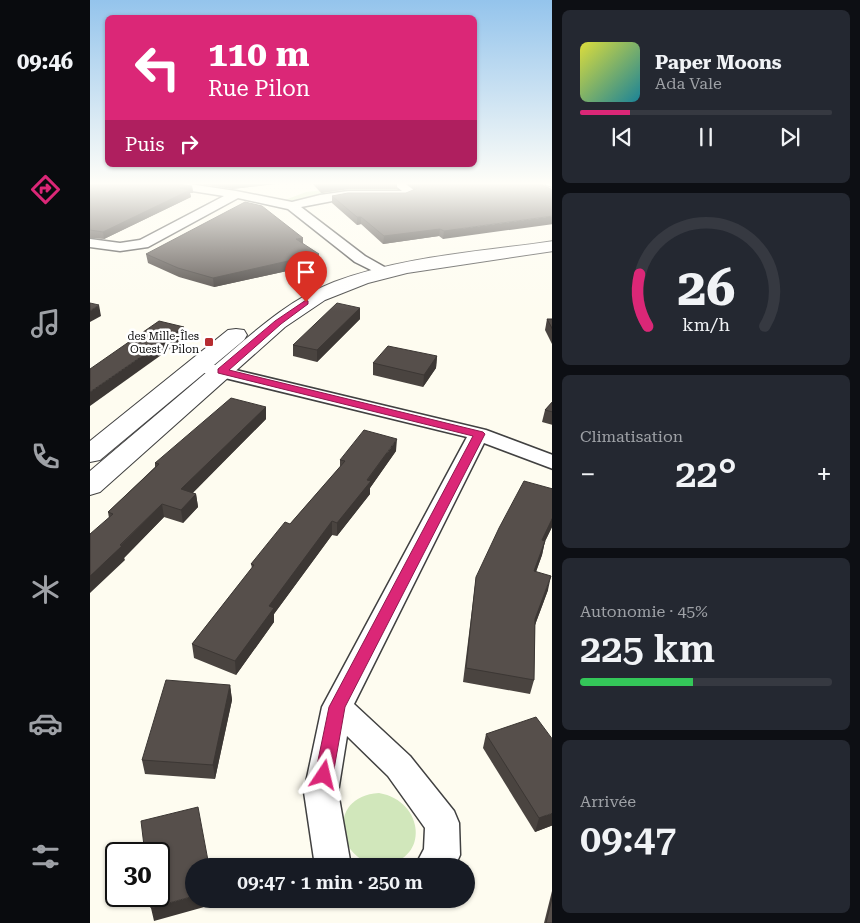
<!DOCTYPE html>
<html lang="fr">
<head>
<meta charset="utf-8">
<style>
  :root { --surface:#171b24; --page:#242831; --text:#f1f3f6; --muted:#9ea1a6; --line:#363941; --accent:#db2777 }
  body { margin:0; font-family:"Roboto Serif",serif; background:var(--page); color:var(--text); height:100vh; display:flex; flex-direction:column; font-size:19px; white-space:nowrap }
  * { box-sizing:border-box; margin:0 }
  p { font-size:16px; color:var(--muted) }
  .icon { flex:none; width:28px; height:28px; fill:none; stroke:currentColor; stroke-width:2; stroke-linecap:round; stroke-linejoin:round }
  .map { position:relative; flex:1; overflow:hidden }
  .side { display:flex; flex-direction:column; gap:10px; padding:10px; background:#0d0f14; width:308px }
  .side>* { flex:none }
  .hud { position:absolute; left:15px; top:15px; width:372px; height:152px; border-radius:8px; box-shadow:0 1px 4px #0004; background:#db2777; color:#fff; overflow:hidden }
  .speed { position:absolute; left:15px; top:842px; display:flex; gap:10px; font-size:25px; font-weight:700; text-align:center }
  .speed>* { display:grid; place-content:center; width:65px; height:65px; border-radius:50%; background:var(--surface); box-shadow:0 1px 4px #0004; line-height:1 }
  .speed .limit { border:2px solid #111; border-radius:8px; background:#fff; color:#111 }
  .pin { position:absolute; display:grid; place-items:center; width:42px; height:42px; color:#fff; margin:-51px -21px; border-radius:50% 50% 50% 0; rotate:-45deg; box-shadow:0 0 5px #0007 }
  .pin .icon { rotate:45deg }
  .me { position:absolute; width:55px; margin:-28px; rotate:10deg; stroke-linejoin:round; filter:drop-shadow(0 0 4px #0008) }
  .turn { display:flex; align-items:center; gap:18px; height:105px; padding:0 20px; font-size:22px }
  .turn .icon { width:65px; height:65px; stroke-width:2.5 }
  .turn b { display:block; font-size:35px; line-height:42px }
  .then { display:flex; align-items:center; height:48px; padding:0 20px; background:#0003; gap:10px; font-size:19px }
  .big { font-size:38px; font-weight:600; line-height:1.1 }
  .side .widget { flex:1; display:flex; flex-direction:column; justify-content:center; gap:8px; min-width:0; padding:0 18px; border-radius:8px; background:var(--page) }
  .side .dial { align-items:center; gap:0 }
  .dial svg { height:130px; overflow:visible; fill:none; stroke:var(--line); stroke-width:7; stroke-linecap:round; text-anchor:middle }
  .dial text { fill:var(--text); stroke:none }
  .song { display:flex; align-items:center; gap:15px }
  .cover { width:60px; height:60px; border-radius:8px; background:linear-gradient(135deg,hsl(60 70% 55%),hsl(190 70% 35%)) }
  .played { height:5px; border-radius:2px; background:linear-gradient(90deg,var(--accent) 20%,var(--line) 20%) }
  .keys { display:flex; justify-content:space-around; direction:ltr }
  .heat { display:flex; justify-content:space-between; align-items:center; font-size:28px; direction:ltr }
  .charge { height:8px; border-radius:4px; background:linear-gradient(90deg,#34c759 45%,var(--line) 0) }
  .trip { position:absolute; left:95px; top:858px; width:290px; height:50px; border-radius:25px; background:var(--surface); box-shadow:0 1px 4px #0004; font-weight:600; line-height:50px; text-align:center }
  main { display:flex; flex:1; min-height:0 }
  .menu { display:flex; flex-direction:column; width:90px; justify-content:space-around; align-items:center; background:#090b0e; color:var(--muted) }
  .menu .icon { width:35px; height:35px }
  .menu .current { color:var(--accent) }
  .menu b { font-size:22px; color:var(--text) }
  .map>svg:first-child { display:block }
  .green { fill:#d1e7bb }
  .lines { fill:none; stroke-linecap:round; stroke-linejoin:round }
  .minor-casing { stroke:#414141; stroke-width:3 }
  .tertiary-casing { stroke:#414141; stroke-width:2 }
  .minor { fill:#fff; fill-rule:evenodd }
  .tertiary { fill:#fff; fill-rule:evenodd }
  .wall { fill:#4a4440 }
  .shaded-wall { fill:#3c3734 }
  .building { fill:#564f4b; stroke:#3c3734 }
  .route { fill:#db2777; stroke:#8e194d }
  .poi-dot { fill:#b72c30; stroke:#fff; stroke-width:2 }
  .labels { text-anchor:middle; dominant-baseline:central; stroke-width:5; stroke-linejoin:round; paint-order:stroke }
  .far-poi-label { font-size:11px; fill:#0e0e0e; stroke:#fff; text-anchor:end }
</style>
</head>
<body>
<main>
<nav class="menu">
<b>09:46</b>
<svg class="icon current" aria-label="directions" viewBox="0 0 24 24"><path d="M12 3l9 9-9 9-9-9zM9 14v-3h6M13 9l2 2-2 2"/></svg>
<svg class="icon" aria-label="music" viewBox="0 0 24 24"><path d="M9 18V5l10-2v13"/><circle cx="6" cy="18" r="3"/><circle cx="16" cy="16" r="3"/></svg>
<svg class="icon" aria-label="phone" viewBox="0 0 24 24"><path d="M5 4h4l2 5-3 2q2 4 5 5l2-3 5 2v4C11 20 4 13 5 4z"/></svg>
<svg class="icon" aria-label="climate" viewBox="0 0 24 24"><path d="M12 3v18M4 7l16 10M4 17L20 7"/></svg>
<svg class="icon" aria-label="car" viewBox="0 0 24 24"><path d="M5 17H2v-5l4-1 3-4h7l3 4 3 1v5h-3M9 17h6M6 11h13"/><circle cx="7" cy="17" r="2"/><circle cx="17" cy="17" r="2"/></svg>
<svg class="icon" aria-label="filters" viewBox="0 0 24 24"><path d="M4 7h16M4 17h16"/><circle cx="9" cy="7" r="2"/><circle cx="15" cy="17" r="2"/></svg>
</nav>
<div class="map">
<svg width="463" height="923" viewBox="0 0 463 923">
  <rect width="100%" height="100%" fill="#fefcf0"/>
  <g class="green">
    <polygon points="296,183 305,184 313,191 309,192 273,190 220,196 203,202 195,200 216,192"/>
    <path d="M289,793C335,801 339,860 295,864C248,869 233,796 289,793Z"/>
  </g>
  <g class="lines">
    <g class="minor-casing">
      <g id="minor">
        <polygon points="59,182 86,182 146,191 202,202 230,195 258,191 312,191 301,182 313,182 328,193 316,198 258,198 211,207 275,256 298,269 300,272 298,275 293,276 265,262 198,209 148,198 58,247 30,251 0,247 0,239 30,243 50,240 134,196 64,185"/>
        <polygon points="108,361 396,430 463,455 463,469 394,443 264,704 320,756 364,811 369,823 370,855 365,866 325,866 334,849 335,828 298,776 257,736 248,792 261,866 225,866 214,792 232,707 377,437 102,370 99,366 102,362"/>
      </g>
    </g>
    <g class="tertiary-casing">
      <g id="tertiary">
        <polygon points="454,182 463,182 463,187 456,185"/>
        <path d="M463,241V251L317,273L278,283L235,300L195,327L10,492L0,495V471C41,436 83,401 124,366C161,335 197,300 244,282C313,256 390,252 463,241Z"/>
        <polygon points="146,329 154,330 157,335 154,340 10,460 0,462 0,441 138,330"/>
      </g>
    </g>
    <use href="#minor" class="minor"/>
    <use href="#tertiary" class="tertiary"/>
  </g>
  <g class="wall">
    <polygon points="0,182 102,186 103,193 100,193 101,197 14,239 0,238"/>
    <polygon points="97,182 202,182 142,189"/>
    <polygon points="221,182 307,182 307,189 258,189 231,193"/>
    <polygon points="315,182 447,182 353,239 349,236 293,244 271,224 267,225 242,203 242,196 316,193 324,190"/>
    <polygon points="213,238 213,244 229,254 229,264 124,287 89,277 58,263 56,254"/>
    <polygon points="270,308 270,319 227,362 203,356 203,345"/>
    <polygon points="457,319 463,319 463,346 455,330"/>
    <polygon points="347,356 346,368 333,387 283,375 283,363"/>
    <polygon points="463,401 463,425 452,422 455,410"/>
    <polygon points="176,407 176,419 102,493 106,494 108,507 93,523 74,517 34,558 35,560 19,518 18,512 65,467 65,463"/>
    <polygon points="306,451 280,488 280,494 247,536 242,535 184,614 184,622 146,675 104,658 102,644 162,568 161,564 200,524 250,467 250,460"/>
    <polygon points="463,489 463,525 455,541 452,555 446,572 458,590 445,625 444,680 440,694 373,682 386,577"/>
    <polygon points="140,685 142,700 125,779 55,774 52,760"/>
    <polygon points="396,734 463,825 445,832 393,748"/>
    <polygon points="463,887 463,923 454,923"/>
  </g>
  <g class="shaded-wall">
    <polygon points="142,182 202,182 142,189"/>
    <polygon points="258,182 258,189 231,193 231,186"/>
    <polygon points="102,186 103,193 100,193 101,197 14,239 13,232 90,188"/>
    <polygon points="463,216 463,224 353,239 354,231"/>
    <polygon points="267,217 271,217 271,224 267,225"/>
    <polygon points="350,229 349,236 293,244 294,236"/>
    <polygon points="213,238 213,247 206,239"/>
    <polygon points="229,254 229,264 124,287 123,278"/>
    <polygon points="9,305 11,316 0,322 0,311"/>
    <polygon points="270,308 270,319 227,362 227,350"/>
    <polygon points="94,327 95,338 0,406 0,392"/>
    <polygon points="347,356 346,368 333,387 334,375"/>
    <polygon points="176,407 176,419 93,503 91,489"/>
    <polygon points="307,439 306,451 280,488 280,494 247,536 247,523"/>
    <polygon points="106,494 108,507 93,523 91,510"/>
    <polygon points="72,504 74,517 34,558 35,560 0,593 0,576"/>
    <polygon points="463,517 463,525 449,554 452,540"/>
    <polygon points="242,521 242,535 184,614 184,622 146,675 145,661 179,606"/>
    <polygon points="455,541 452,555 441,585 444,571"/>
    <polygon points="461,576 458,590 442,633 445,619"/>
    <polygon points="140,685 142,700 125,779 123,765"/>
    <polygon points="463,813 463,825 445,832 449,818"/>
    <polygon points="104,896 104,899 125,899 125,904 64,921 61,908"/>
  </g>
  <g class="building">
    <polygon points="0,182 74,182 102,186 90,188 100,190 13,232 0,230"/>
    <polygon points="227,182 307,182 258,182 231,186"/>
    <polygon points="324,182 447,182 463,190 463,216 354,231 350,229 294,236 271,217 267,217 242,196 258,193 316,193 330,187"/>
    <polygon points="155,202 172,206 213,238 206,239 229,254 123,278 88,268 56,254"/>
    <polygon points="0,303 9,305 0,311"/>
    <polygon points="247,303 270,308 227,350 203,345"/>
    <polygon points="457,319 463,319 463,330"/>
    <polygon points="69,321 94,327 0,392 0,369"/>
    <polygon points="298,346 347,356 334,375 283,363"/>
    <polygon points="141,398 176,407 91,489 106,494 91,510 72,504 30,545 32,546 0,576 0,534 23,514 18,512 69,464 65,463"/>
    <polygon points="463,401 463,412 455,410"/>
    <polygon points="274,430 307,439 277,480 281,481 247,523 242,521 179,606 184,608 145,661 102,644 164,565 161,564 195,522 200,524 255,461 250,460"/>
    <polygon points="434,481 463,489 463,517 452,540 455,541 444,571 461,576 445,619 444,680 376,668 386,577 409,528"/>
    <polygon points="76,680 140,685 123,765 52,760"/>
    <polygon points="446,717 463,740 463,813 449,818 396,734"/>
    <polygon points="108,807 119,866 104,866 104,896 61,908 59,896 69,896 69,854 55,854 51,821"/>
    <polygon points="463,894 463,923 456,923"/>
  </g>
  <linearGradient id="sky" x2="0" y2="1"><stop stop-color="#94c4ec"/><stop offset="0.59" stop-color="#fffef8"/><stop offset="1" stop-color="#fffef8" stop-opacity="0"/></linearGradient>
  <rect width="463" height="311" fill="url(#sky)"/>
  <polygon class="route" points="216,300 218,301 218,304 191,324 139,370 393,432 395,434 255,707 243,775 240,781 234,783 228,781 225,775 239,707 383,436 128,373 128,369 185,321"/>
  <rect class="poi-dot" x="114" y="337" width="10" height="10" rx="2.5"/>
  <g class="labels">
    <g class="far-poi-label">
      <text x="109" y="336">des Mille-Îles<tspan x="109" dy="13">Ouest / Pilon</tspan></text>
    </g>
  </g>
</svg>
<div class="speed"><div class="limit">30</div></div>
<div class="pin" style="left:216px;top:302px;background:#d93025"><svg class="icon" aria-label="arrive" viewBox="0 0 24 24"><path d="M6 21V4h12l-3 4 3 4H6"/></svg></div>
<svg class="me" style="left:234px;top:775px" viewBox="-20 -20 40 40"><path d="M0-17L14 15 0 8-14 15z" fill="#db2777" stroke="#fff" stroke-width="4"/></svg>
<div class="trip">09:47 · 1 min · 250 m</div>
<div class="hud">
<div class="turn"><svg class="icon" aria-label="left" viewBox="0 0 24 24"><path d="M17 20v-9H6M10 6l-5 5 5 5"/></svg><div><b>110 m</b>Rue Pilon</div></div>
<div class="then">Puis<svg class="icon" aria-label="right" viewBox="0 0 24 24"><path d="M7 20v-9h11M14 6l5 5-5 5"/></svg></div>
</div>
</div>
<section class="side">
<div class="widget">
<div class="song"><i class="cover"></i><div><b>Paper Moons</b><p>Ada Vale</p></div></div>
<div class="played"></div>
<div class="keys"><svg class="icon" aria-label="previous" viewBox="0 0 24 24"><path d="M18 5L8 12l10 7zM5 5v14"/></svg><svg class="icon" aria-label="pause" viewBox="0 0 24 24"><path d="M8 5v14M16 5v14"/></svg><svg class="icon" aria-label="next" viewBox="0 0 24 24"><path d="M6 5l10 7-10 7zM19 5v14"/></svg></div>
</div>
<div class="widget dial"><svg viewBox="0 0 100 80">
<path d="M14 69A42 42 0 1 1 86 69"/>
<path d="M14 69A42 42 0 0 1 9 37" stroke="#db2777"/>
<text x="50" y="56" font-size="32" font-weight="700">26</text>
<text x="50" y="72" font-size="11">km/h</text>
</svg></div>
<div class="widget"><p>Climatisation</p>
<div class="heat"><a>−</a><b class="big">22°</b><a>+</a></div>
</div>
<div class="widget"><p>Autonomie · 45%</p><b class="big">225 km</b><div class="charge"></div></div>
<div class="widget"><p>Arrivée</p><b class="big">09:47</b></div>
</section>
</main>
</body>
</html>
